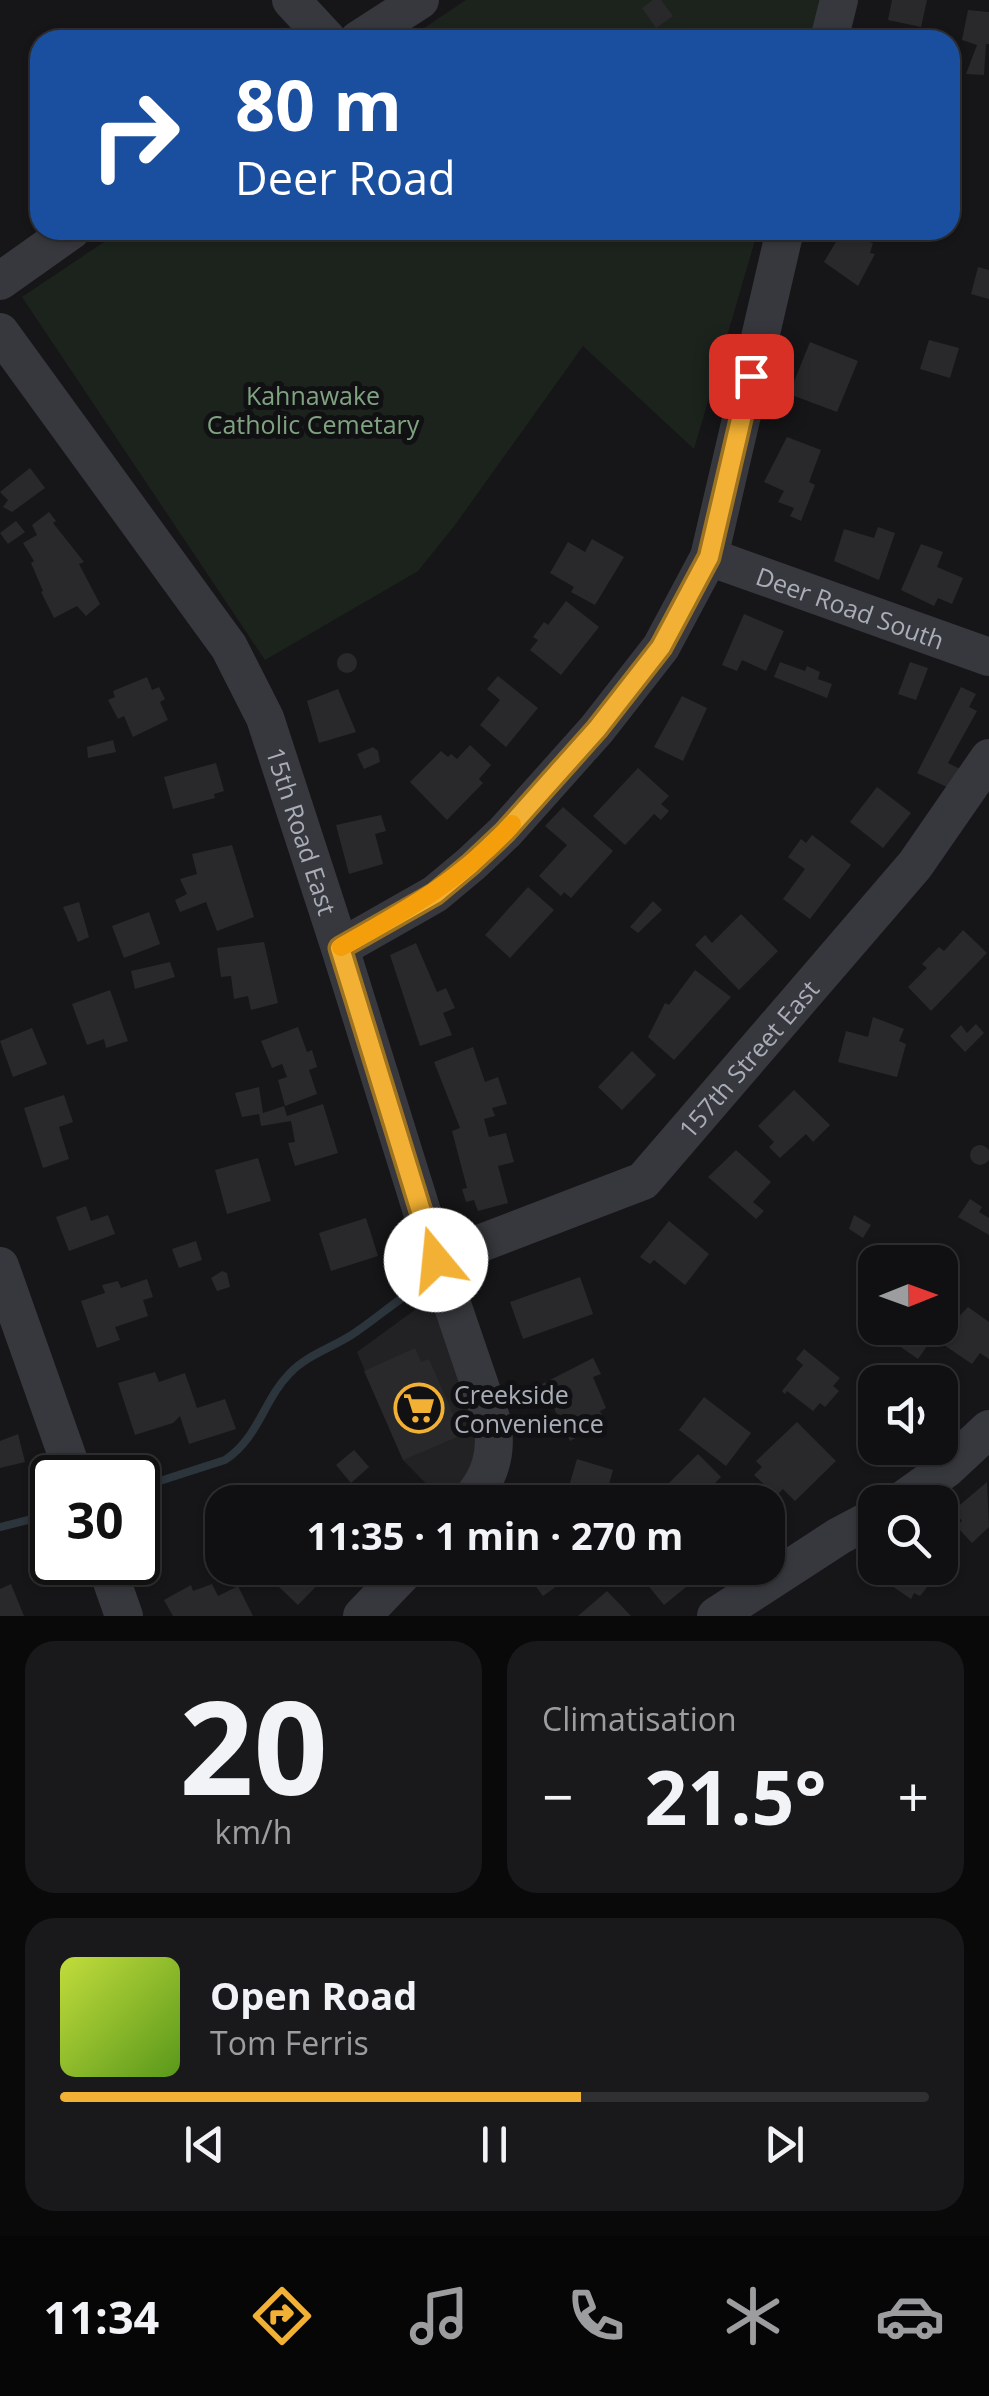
<!DOCTYPE html>
<html lang="fr">
<head>
<meta charset="utf-8">
<style>
  :root { --surface:#101012; --page:#19191b; --text:#f1f3f6; --muted:#9c9d9f; --line:#303032; --accent:#f2b134 }
  body { margin:0; font-family:"Open Sans",sans-serif; background:var(--page); color:var(--text); height:100vh; display:flex; flex-direction:column; font-size:38px; white-space:nowrap }
  * { box-sizing:border-box; margin:0 }
  p { font-size:32px; color:var(--muted) }
  .icon { flex:none; width:55px; height:55px; fill:none; stroke:currentColor; stroke-width:2; stroke-linecap:round; stroke-linejoin:round }
  .map { position:relative; height:1616px; overflow:hidden }
  .sheet { display:flex; flex-direction:column; gap:25px; padding:25px; background:#09090a; flex:1 }
  .sheet>* { flex:none }
  .top-card { position:absolute; left:30px; top:30px; width:930px; height:210px; border-radius:30px; box-shadow:0 2px 8px #0004,0 0 0 2px var(--line); background:#1a4fa0; color:#fff; overflow:hidden }
  .needle { width:65px; rotate:89deg }
  .tools { position:absolute; left:858px; top:1245px; display:grid; gap:20px }
  .tools a { display:grid; place-items:center; width:100px; height:100px; border-radius:20px; background:var(--surface); box-shadow:0 2px 8px #0004,0 0 0 2px var(--line); font-size:50px }
  .speed { position:absolute; left:30px; top:1455px; display:flex; gap:20px; font-size:50px; font-weight:700; text-align:center }
  .speed>* { display:grid; place-content:center; width:130px; height:130px; border-radius:50%; background:var(--surface); box-shadow:0 2px 8px #0004,0 0 0 2px var(--line); line-height:1 }
  .speed .limit { border:5px solid #111; border-radius:15px; background:#fff; color:#111 }
  .pin { position:absolute; display:grid; place-items:center; width:85px; height:85px; color:#fff; margin:-42px; border-radius:20px; box-shadow:0 5px 15px #0006 }
  .me { position:absolute; width:110px; margin:-55px; rotate:343deg; stroke-linejoin:round; filter:drop-shadow(0 0 8px #0008) }
  .turn { display:flex; align-items:center; gap:35px; height:210px; padding:0 40px; font-size:45px }
  .turn .icon { width:130px; height:130px; stroke-width:2.5 }
  .turn b { display:block; font-size:70px; line-height:85px }
  .big { font-size:75px; font-weight:700; line-height:1.1 }
  .sheet .widget { flex:1; display:flex; flex-direction:column; justify-content:center; gap:15px; min-width:0; padding:0 35px; border-radius:30px; background:var(--page) }
  .sheet .dial { align-items:center; gap:0 }
  .dial b { font-size:130px; line-height:1 }
  .song { display:flex; align-items:center; gap:30px }
  .cover { width:120px; height:120px; border-radius:15px; background:linear-gradient(135deg,hsl(70 70% 55%),hsl(90 70% 35%)) }
  .played { height:10px; border-radius:5px; background:linear-gradient(90deg,var(--accent) 60%,var(--line) 60%) }
  .keys { display:flex; justify-content:space-around; direction:ltr }
  .heat { display:flex; justify-content:space-between; align-items:center; font-size:55px; direction:ltr }
  .sheet .tiles { flex:1; display:grid; gap:25px; grid-template-columns:1fr 1fr }
  .widget:last-child { grid-column:span 2 }
  .trip { position:absolute; left:205px; top:1485px; width:580px; height:100px; border-radius:30px; background:var(--surface); box-shadow:0 2px 8px #0004,0 0 0 2px var(--line); font-weight:700; line-height:100px; text-align:center }
  .tab-bar { display:flex; height:160px; justify-content:space-around; align-items:center; background:#060607; color:var(--muted) }
  .tab-bar .icon { width:70px; height:70px }
  .tab-bar .on { color:var(--accent) }
  .tab-bar b { font-size:45px; color:var(--text) }
  .map>svg:first-child { display:block }
  .built { fill:#222225 }
  .green { fill:#1c231d }
  .lines { fill:none; stroke-linecap:round; stroke-linejoin:round }
  .stream { stroke:#2c353c; stroke-width:8 }
  .building { fill:#29292c }
  .minor { stroke:#37383d; stroke-width:38 }
  .route-casing { stroke:#9d7322; stroke-width:25 }
  .route { stroke:#f2b134; stroke-width:18 }
  .slow { stroke:#f59e0b; stroke-width:18 }
  .labels { text-anchor:middle; dominant-baseline:central; stroke-width:10; stroke-linejoin:round; paint-order:stroke }
  .park-label { font-size:25px; fill:#7fa381; stroke:#111113 }
  .street-label { font-size:25px; fill:#a8adb8; stroke:#111113 }
  .poi-label { font-size:25px; fill:#a8adb8; stroke:#111113; text-anchor:start }
</style>
</head>
<body>
<div class="map">
<svg width="989" height="1616" viewBox="0 0 989 1616">
  <rect width="100%" height="100%" fill="#161618"/>
  <polygon class="built" points="430,1299 474,1424 477,1452 467,1476 444,1502 403,1460 357,1352"/>
  <g class="green">
    <polygon points="466,0 825,0 813,40 406,40"/>
    <polygon points="122,230 758,230 694,449 583,346 455,525 418,571 265,660 22,297"/>
  </g>
  <g class="lines">
    <g class="stream">
      <path d="M138,1488L225,1460C258,1439 264,1399 290,1373C308,1354 335,1347 356,1332C378,1317 397,1300 420,1286"/>
      <polyline points="0,1527 52,1514"/>
    </g>
  </g>
  <g class="building">
    <polygon points="653,0 661,0 673,16 656,28 642,8"/>
    <polygon points="892,0 927,0 921,27 888,20"/>
    <polygon points="968,10 989,12 989,44 986,44 984,75 966,74 977,45 962,40"/>
    <polygon points="840,235 873,243 870,253 875,254 858,286 824,262"/>
    <polygon points="978,267 989,270 989,299 971,294"/>
    <polygon points="929,340 959,348 950,378 920,369"/>
    <polygon points="810,342 858,361 837,412 789,394"/>
    <polygon points="787,437 821,450 809,482 815,485 801,521 790,516 794,508 778,502 784,491 764,482"/>
    <polygon points="30,468 45,488 12,512 3,507 8,500 0,492"/>
    <polygon points="49,512 56,521 53,523 84,562 79,564 100,604 86,616 77,606 54,618 41,592 43,591 31,563 34,561 23,543 37,535 32,525"/>
    <polygon points="16,521 25,532 8,544 0,533"/>
    <polygon points="878,527 895,533 879,580 834,561 844,529 874,538"/>
    <polygon points="592,539 624,557 595,605 571,592 574,587 550,573 568,542 585,552"/>
    <polygon points="921,544 943,552 937,567 963,578 952,604 938,598 934,606 901,590"/>
    <polygon points="566,601 599,627 561,675 530,650 538,640 533,637 544,622 548,625"/>
    <polygon points="744,614 784,631 766,671 742,660 737,671 722,665"/>
    <circle cx="347" cy="663" r="10"/>
    <polygon points="780,662 805,671 807,666 820,672 818,679 832,684 827,698 774,677"/>
    <polygon points="910,662 928,668 916,700 898,694"/>
    <polygon points="498,676 538,708 506,747 480,725 500,700 487,689"/>
    <polygon points="147,677 152,690 159,687 165,699 160,702 168,720 133,737 124,716 118,719 108,700 115,697 113,691"/>
    <polygon points="961,687 976,694 969,707 977,711 948,763 960,769 951,789 917,773"/>
    <polygon points="338,689 356,732 319,743 307,701"/>
    <polygon points="682,696 707,708 683,761 654,747"/>
    <polygon points="113,740 116,752 88,758 87,747"/>
    <polygon points="470,745 491,765 479,779 483,783 447,820 410,782 441,751 448,757 451,754 457,759"/>
    <polygon points="373,747 378,751 380,762 364,769 357,754"/>
    <polygon points="216,763 224,791 214,794 215,798 173,809 164,777"/>
    <polygon points="638,768 669,796 661,804 669,811 661,820 654,814 625,845 593,816"/>
    <polygon points="877,787 911,813 883,848 850,822"/>
    <polygon points="563,807 613,851 571,898 564,892 561,896 539,876 567,845 545,826"/>
    <polygon points="381,815 386,831 375,834 383,864 349,874 336,825"/>
    <polygon points="812,835 851,865 810,919 783,899 805,869 788,857 801,839 806,843"/>
    <polygon points="232,845 254,917 217,931 206,902 180,912 175,900 187,894 180,879 197,874 192,854"/>
    <polygon points="528,887 554,910 510,958 485,935"/>
    <polygon points="653,901 662,910 638,933 630,927"/>
    <polygon points="79,902 89,937 78,942 63,907"/>
    <polygon points="149,912 160,944 124,958 112,926"/>
    <polygon points="741,914 778,951 739,990 695,945 705,935 712,943"/>
    <polygon points="963,930 987,953 931,1011 908,987 927,968 922,964 939,947 944,951"/>
    <polygon points="264,942 278,1003 251,1010 248,996 234,999 231,976 221,977 217,948"/>
    <polygon points="416,943 437,992 446,988 455,1008 443,1013 452,1035 420,1046 390,955"/>
    <polygon points="170,962 175,977 135,989 131,971"/>
    <polygon points="695,970 731,997 674,1060 648,1037 665,1003 669,1005"/>
    <polygon points="110,990 128,1041 106,1048 104,1039 87,1045 72,1004"/>
    <polygon points="873,1017 904,1029 899,1041 906,1044 897,1077 838,1062 846,1031 868,1037"/>
    <polygon points="976,1024 984,1033 965,1052 950,1036 961,1025 967,1033"/>
    <polygon points="298,1027 307,1052 312,1050 317,1067 309,1070 317,1094 285,1106 278,1080 287,1077 282,1064 272,1068 261,1041"/>
    <polygon points="32,1028 47,1064 13,1077 0,1041"/>
    <polygon points="473,1047 485,1082 498,1077 507,1104 492,1108 495,1116 484,1119 489,1137 506,1133 514,1162 498,1166 508,1203 478,1211 474,1200 466,1202 462,1189 467,1188 452,1131 460,1128 434,1062"/>
    <polygon points="632,1051 656,1075 622,1110 598,1087"/>
    <polygon points="259,1087 263,1113 284,1106 287,1116 323,1104 338,1153 295,1166 288,1143 295,1142 291,1121 261,1126 259,1114 242,1117 235,1093"/>
    <polygon points="794,1090 830,1125 813,1142 806,1134 780,1158 769,1147 774,1142 758,1126"/>
    <polygon points="64,1095 73,1122 59,1127 69,1159 43,1168 24,1108"/>
    <circle cx="980" cy="1155" r="10"/>
    <polygon points="736,1150 771,1182 753,1202 764,1211 756,1219 708,1177"/>
    <polygon points="258,1158 271,1201 227,1214 215,1170"/>
    <polygon points="970,1199 982,1207 979,1212 989,1218 989,1235 958,1217"/>
    <polygon points="86,1206 91,1221 108,1215 115,1234 69,1251 56,1217"/>
    <polygon points="854,1215 871,1225 863,1238 849,1229"/>
    <polygon points="366,1218 378,1256 331,1271 319,1233"/>
    <polygon points="669,1221 709,1254 685,1285 654,1260 650,1264 640,1257"/>
    <polygon points="196,1241 202,1260 179,1268 172,1249"/>
    <polygon points="222,1271 227,1273 230,1287 217,1291 211,1278"/>
    <polygon points="580,1277 593,1314 523,1339 510,1302"/>
    <polygon points="147,1279 153,1297 143,1300 148,1316 115,1327 120,1340 97,1348 81,1301 105,1293 102,1285 118,1281 121,1288"/>
    <polygon points="968,1307 989,1322 989,1359 980,1353 972,1364 944,1345 954,1330 949,1327"/>
    <polygon points="902,1328 916,1328 932,1339 918,1359 892,1341"/>
    <polygon points="415,1348 421,1362 429,1359 462,1435 403,1460 364,1371"/>
    <polygon points="804,1349 840,1378 833,1386 839,1391 825,1407 820,1403 813,1411 787,1391 785,1394 782,1391 803,1365 796,1359"/>
    <polygon points="593,1358 601,1374 593,1377 606,1408 600,1411 606,1423 570,1441 542,1384"/>
    <polygon points="155,1372 159,1382 185,1373 197,1408 225,1399 236,1429 189,1444 180,1416 173,1423 135,1435 118,1383"/>
    <polygon points="704,1397 751,1433 726,1466 679,1430"/>
    <polygon points="797,1422 836,1461 795,1501 783,1489 776,1496 754,1475 762,1467 756,1461"/>
    <polygon points="18,1434 25,1462 0,1468 0,1441"/>
    <polygon points="354,1450 369,1467 351,1483 336,1465"/>
    <polygon points="698,1454 721,1477 696,1502 684,1502 667,1485"/>
    <polygon points="577,1459 613,1470 604,1502 567,1493"/>
    <polygon points="987,1482 989,1527 972,1543 956,1526 962,1521 954,1510"/>
    <polygon points="259,1568 323,1568 329,1573 298,1605"/>
    <polygon points="522,1568 582,1568 543,1596"/>
    <polygon points="643,1568 679,1568 691,1583 664,1605 637,1572"/>
    <polygon points="887,1568 929,1568 920,1579 928,1586 920,1596 914,1593 911,1599 879,1577"/>
    <polygon points="11,1584 24,1616 0,1616 0,1589"/>
    <polygon points="212,1584 218,1596 238,1586 253,1616 173,1616 164,1600 191,1585 193,1591"/>
    <polygon points="607,1591 631,1616 578,1616"/>
  </g>
  <g class="lines">
    <g class="minor">
      <polyline points="291,0 328,40"/>
      <polyline points="358,40 420,0"/>
      <polyline points="829,40 839,0"/>
      <polyline points="0,281 72,230"/>
      <path id="s1" d="M0,332L229,647L265,718L340,948L437,1260L492,1421C498,1453 490,1479 468,1502"/>
      <path id="s2" d="M709,557L989,657"/>
      <polyline points="340,948 435,894 471,864 505,832 597,729 661,647 709,557 785,230"/>
      <path id="s3" d="M437,1260L643,1181L915,865L989,758"/>
      <polyline points="0,1266 75,1478"/>
      <polyline points="900,1502 946,1469 989,1429"/>
      <polyline points="105,1562 124,1616"/>
      <polyline points="362,1616 408,1568"/>
      <polyline points="716,1616 839,1536 875,1517"/>
    </g>
  </g>
  <g class="lines">
    <g class="route-casing">
      <polyline id="route" points="436,1260 340,948 435,894 471,864 505,832 597,729 661,647 709,557 751,376"/>
    </g>
    <use href="#route" class="route"/>
    <path class="slow" d="M341,947C403,912 463,879 512,824"/>
  </g>
  <defs>
    <g id="supermarket-ring" transform="scale(2.5)"><circle r="9.5" fill="#111113" stroke="#f2b134" stroke-width="1.5"/><path d="M-6-5.5h2.5l.6 2H6L4.5 2H-2.5L-4.4-4H-6ZM-1.5 3.2a1.3 1.3 0 1 0 .1 0ZM3 3.2a1.3 1.3 0 1 0 .1 0Z" fill="#f2b134"/></g>
  </defs>
  <g fill-rule="evenodd">
    <use href="#supermarket-ring" x="419" y="1408"/>
  </g>
  <g class="labels">
    <g class="park-label">
      <text x="313" y="395">Kahnawake<tspan x="313" dy="29">Catholic Cemetary</tspan></text>
    </g>
    <g class="street-label">
      <text stroke="none"><textPath href="#s2" startOffset="150">Deer Road South</textPath></text>
      <text stroke="none"><textPath href="#s1" startOffset="588">15th Road East</textPath></text>
      <text stroke="none"><textPath href="#s3" startOffset="382">157th Street East</textPath></text>
    </g>
    <g class="poi-label">
      <text x="454" y="1394">Creekside<tspan x="454" dy="29">Convenience</tspan></text>
    </g>
  </g>
</svg>
<div class="tools">
<a><svg class="needle" viewBox="-14 -14 28 28"><path d="M0-13l5 13h-10z" fill="#e53935"/><path d="M0 13l5-13h-10z" fill="#9c9d9f"/></svg></a>
<a><svg class="icon" aria-label="sound" viewBox="0 0 24 24"><path d="M4 9h4l5-4v14l-5-4H4zM17 9q2 3 0 6"/></svg></a>
<a><svg class="icon" aria-label="search" viewBox="0 0 24 24"><circle cx="10" cy="10" r="6"/><path d="M15 15l6 6"/></svg></a>
</div>
<div class="speed"><div class="limit">30</div></div>
<div class="pin" style="left:751px;top:376px;background:#d93025"><svg class="icon" aria-label="arrive" viewBox="0 0 24 24"><path d="M6 21V4h12l-3 4 3 4H6"/></svg></div>
<svg class="me" style="left:436px;top:1260px" viewBox="-20 -20 40 40"><circle r="19" fill="#fff"/><path d="M0-13L10 11 0 6-10 11z" fill="#f2b134"/></svg>
<div class="trip">11:35 · 1 min · 270 m</div>
<div class="top-card">
<div class="turn"><svg class="icon" aria-label="right" viewBox="0 0 24 24"><path d="M7 20v-9h11M14 6l5 5-5 5"/></svg><div><b>80 m</b>Deer Road</div></div>
</div>
</div>
<section class="sheet">
<div class="tiles">
<div class="widget dial"><b>20</b><p>km/h</p></div>
<div class="widget"><p>Climatisation</p>
<div class="heat"><a>−</a><b class="big">21.5°</b><a>+</a></div>
</div>
<div class="widget">
<div class="song"><i class="cover"></i><div><b>Open Road</b><p>Tom Ferris</p></div></div>
<div class="played"></div>
<div class="keys"><svg class="icon" aria-label="previous" viewBox="0 0 24 24"><path d="M18 5L8 12l10 7zM5 5v14"/></svg><svg class="icon" aria-label="pause" viewBox="0 0 24 24"><path d="M8 5v14M16 5v14"/></svg><svg class="icon" aria-label="next" viewBox="0 0 24 24"><path d="M6 5l10 7-10 7zM19 5v14"/></svg></div>
</div>
</div>
</section>
<nav class="tab-bar">
<b>11:34</b>
<svg class="icon on" aria-label="directions" viewBox="0 0 24 24"><path d="M12 3l9 9-9 9-9-9zM9 14v-3h6M13 9l2 2-2 2"/></svg>
<svg class="icon" aria-label="music" viewBox="0 0 24 24"><path d="M9 18V5l10-2v13"/><circle cx="6" cy="18" r="3"/><circle cx="16" cy="16" r="3"/></svg>
<svg class="icon" aria-label="phone" viewBox="0 0 24 24"><path d="M5 4h4l2 5-3 2q2 4 5 5l2-3 5 2v4C11 20 4 13 5 4z"/></svg>
<svg class="icon" aria-label="climate" viewBox="0 0 24 24"><path d="M12 3v18M4 7l16 10M4 17L20 7"/></svg>
<svg class="icon" aria-label="car" viewBox="0 0 24 24"><path d="M5 17H2v-5l4-1 3-4h7l3 4 3 1v5h-3M9 17h6M6 11h13"/><circle cx="7" cy="17" r="2"/><circle cx="17" cy="17" r="2"/></svg>
</nav>
</body>
</html>
